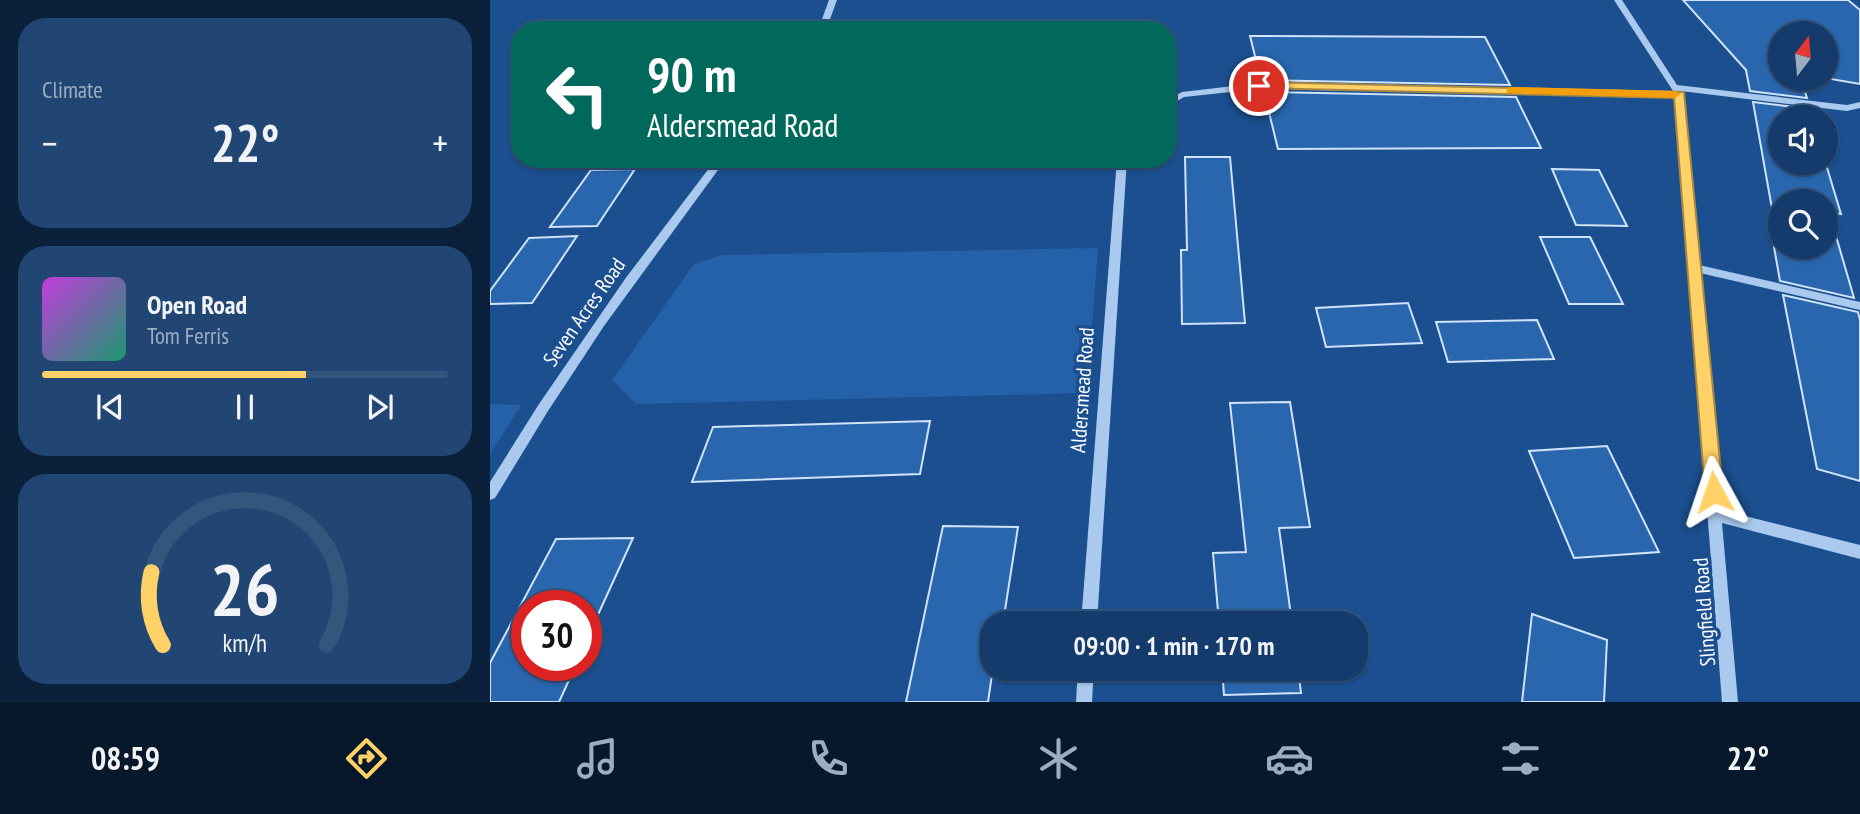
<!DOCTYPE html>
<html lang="en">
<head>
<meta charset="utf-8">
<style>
  :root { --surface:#143b6b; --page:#214673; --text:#f1f3f6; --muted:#9dadc1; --line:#33557e; --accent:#ffd166 }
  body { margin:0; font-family:"PT Sans Narrow",sans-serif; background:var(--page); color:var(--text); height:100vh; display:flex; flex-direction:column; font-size:26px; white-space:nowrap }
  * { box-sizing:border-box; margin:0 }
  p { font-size:23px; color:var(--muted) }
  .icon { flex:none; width:38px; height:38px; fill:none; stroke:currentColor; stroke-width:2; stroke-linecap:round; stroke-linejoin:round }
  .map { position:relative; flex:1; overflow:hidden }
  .panel { display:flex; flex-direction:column; gap:18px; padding:18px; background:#0b203b; width:490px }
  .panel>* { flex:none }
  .banner { position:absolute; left:21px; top:21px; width:665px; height:147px; border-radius:28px; box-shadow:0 2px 5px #0004,0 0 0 2px var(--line); background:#00695c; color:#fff; overflow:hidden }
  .needle { width:46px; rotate:16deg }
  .controls { position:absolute; left:1278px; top:21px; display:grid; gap:14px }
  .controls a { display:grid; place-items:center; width:70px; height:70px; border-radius:50%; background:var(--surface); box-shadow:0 2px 5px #0004,0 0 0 2px var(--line); font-size:35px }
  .speed { position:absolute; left:21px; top:590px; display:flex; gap:14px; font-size:35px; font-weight:700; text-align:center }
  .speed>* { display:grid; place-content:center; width:91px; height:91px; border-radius:50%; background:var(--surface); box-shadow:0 2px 5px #0004,0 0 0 2px var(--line); line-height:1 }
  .speed .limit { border:10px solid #d22; background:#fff; color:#111 }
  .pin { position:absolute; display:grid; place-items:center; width:60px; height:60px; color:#fff; margin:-30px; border:4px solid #fff; border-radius:50%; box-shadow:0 2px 7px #0007 }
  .me { position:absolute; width:77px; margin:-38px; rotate:355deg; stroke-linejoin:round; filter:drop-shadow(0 0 5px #0008) }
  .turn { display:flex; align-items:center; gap:24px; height:147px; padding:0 21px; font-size:32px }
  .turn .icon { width:91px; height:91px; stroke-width:2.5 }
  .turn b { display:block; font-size:49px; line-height:60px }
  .big { font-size:52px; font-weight:800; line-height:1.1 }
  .panel .card { flex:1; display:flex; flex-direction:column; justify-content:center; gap:10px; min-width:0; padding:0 24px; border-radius:28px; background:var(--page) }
  .panel .dial { align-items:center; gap:0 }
  .dial svg { height:182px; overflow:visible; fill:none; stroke:var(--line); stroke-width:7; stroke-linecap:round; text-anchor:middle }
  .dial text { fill:var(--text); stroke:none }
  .song { display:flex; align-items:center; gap:21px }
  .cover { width:84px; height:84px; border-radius:10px; background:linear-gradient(135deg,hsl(290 70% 55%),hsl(160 70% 35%)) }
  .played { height:7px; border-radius:4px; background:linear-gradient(90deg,var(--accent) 65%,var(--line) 65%) }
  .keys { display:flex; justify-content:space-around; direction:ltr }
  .heat { display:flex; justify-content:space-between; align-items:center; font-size:38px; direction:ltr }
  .trip { position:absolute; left:490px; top:611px; width:388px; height:70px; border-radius:28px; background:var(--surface); box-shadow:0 2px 5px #0004,0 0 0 2px var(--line); font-weight:800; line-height:70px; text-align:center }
  .menu { display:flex; height:112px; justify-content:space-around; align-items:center; background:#08182b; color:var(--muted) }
  .menu .icon { width:49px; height:49px }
  .menu .current { color:var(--accent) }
  .menu b { font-size:32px; color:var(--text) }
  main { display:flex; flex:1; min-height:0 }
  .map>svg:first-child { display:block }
  .green { fill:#2461a8 }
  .building { fill:#2a66ad; stroke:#cfe3fa; stroke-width:2; fill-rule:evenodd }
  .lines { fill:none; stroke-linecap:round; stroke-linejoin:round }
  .minor { fill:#a9c9ee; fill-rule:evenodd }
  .route { fill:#ffd166; stroke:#a68842; stroke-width:2 }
  .slow { fill:#f59e0b }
  .labels { text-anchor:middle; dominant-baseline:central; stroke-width:7; stroke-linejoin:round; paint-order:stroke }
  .street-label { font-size:21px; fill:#fff; stroke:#1b4f8f }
</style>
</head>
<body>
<main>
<section class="panel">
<div class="card"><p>Climate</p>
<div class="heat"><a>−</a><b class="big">22°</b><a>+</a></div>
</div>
<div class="card">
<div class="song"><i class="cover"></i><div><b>Open Road</b><p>Tom Ferris</p></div></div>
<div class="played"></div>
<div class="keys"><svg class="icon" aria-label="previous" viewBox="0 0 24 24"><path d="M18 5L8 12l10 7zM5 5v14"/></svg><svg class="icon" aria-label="pause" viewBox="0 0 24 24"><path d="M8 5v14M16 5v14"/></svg><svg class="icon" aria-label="next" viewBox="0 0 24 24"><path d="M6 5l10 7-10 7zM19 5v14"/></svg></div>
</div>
<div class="card dial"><svg viewBox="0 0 100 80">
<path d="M14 69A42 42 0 1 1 86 69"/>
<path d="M14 69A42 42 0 0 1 9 37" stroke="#ffd166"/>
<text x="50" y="56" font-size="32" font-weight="700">26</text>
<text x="50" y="72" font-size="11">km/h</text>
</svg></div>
</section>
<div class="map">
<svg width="1370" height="702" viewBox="0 0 1370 702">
  <rect width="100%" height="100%" fill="#1b4f8f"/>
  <g class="green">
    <polygon points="608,248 597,393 146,404 122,380 204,264 232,255"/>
    <polygon points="0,404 31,405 0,455"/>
  </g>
  <g class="building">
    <polygon points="1193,0 1358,0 1370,10 1370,84 1335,78 1335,33 1290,33 1290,79 1311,79 1317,98 1260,91 1256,70"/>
    <polygon points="760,36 995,37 1020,85 771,80"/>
    <polygon points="774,92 1026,97 1051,148 788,149"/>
    <path d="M1263,102L1320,109L1322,117H1290V163L1335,161L1351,214L1339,212L1364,298L1290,281L1284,247L1289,248ZM1290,201H1335V247H1290Z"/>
    <polygon points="695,157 740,157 755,323 692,324 691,250 697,250"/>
    <polygon points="145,169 107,226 60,227 101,170"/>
    <polygon points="1062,169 1109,170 1137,226 1086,225"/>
    <polygon points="87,236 42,303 0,304 0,291 39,238"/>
    <polygon points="1050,237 1100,237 1133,304 1079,304"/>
    <polygon points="1293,295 1368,312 1370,320 1370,481 1327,469"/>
    <polygon points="918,303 932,343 836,347 826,308"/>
    <polygon points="1047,320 1064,359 958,362 946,322"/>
    <polygon points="800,402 820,527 789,528 802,623 729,623 723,553 756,552 740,403"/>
    <polygon points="440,421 430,474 202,482 223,427"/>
    <polygon points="1117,446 1169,552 1084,558 1039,451"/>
    <polygon points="453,526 528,527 513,623 502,623 503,668 498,702 416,702"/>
    <polygon points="143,538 96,641 96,606 37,606 37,665 86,665 69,702 0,702 0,663 66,539"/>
    <polygon points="1042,614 1117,640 1114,702 1032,702"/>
    <polygon points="732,668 808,668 811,693 734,695"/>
  </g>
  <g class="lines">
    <g class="minor">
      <polygon points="339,0 347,0 336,30 328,30"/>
      <polygon points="1124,0 1132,0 1187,85 1357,105 1370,102 1370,108 1357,111 1191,91 1193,94 1209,265 1370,302 1370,310 1210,273 1231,510 1370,545 1370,559 1232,523 1248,702 1232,702 1185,97 769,89 694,97 677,107 677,100 692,92 769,83 1183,91"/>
      <polygon points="226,159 236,159 114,326 58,411 5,498 0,500 0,482 49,404 135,279"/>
      <polygon points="627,159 637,159 607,623 591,623"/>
      <polygon points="588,668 604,668 602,702 586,702"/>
    </g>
  </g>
  <polygon class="route" points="769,82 1194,92 1233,492 1231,498 1224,500 1218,498 1215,492 1184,98 765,88 764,86"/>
  <polygon class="slow" points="1021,87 1185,91 1191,94 1185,98 1017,93 1017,88"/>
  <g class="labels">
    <g class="street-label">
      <text transform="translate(94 312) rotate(-55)">Seven Acres Road</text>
      <text transform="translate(592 390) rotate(-86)">Aldersmead Road</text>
      <text transform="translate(1214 612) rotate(-94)">Slingfield Road</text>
    </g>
  </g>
</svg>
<div class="controls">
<a><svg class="needle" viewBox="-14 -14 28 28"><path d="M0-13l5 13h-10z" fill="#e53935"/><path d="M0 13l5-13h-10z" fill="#9dadc1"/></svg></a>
<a><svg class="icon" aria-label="sound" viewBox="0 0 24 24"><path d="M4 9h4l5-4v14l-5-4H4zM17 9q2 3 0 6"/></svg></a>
<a><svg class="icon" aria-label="search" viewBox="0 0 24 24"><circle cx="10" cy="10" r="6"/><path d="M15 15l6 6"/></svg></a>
</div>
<div class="speed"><div class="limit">30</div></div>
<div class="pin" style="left:769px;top:86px;background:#d93025"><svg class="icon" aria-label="arrive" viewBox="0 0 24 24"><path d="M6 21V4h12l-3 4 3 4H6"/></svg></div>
<svg class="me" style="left:1224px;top:492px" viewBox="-20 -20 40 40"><path d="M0-17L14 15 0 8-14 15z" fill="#ffd166" stroke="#fff" stroke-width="4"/></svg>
<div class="trip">09:00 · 1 min · 170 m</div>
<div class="banner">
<div class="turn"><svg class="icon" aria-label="left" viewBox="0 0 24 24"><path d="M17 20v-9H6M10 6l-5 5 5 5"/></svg><div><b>90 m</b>Aldersmead Road</div></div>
</div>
</div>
</main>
<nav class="menu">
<b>08:59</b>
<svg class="icon current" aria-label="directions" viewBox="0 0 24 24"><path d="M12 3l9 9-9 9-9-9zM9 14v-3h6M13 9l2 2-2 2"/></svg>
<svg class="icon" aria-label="music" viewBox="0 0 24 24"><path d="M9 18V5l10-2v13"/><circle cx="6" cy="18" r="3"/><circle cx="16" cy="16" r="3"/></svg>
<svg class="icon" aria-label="phone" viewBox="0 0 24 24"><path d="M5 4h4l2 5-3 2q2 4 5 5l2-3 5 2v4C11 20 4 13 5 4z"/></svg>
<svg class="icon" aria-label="climate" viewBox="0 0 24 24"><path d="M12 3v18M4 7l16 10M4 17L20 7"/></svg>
<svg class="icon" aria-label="car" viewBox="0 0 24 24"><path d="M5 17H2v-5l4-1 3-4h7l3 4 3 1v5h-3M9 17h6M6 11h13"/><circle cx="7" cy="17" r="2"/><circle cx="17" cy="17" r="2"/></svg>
<svg class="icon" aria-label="filters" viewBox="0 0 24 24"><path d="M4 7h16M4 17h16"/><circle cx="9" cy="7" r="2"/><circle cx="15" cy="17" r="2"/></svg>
<b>22°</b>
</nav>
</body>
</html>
